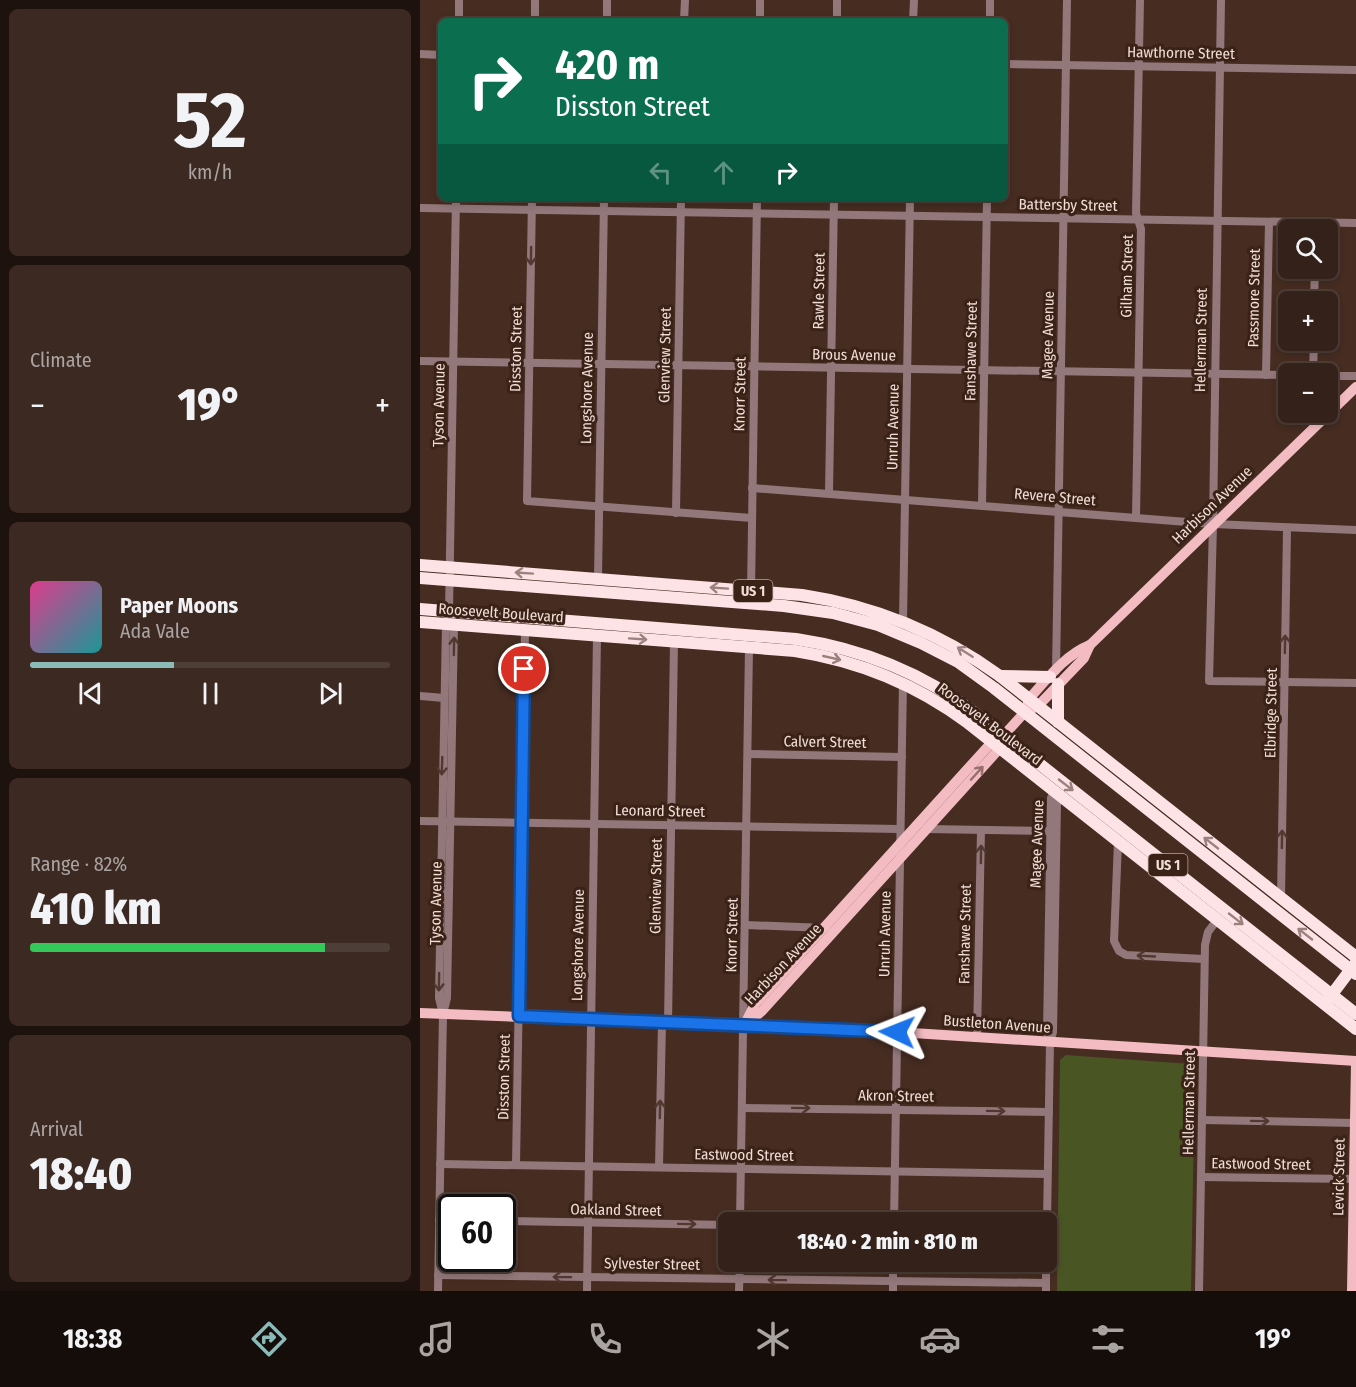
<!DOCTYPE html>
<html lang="en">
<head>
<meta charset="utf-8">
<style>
  :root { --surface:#342119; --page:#3c2922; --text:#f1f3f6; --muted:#a9a3a2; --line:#4e3e38; --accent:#8bbbb9 }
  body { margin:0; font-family:"Fira Sans Condensed",sans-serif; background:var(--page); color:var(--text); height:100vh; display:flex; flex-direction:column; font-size:22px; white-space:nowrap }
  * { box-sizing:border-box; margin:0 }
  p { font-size:20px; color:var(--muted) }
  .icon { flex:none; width:33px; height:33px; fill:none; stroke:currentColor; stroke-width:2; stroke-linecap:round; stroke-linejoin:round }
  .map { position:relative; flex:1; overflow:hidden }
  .drawer { display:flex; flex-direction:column; gap:9px; padding:9px; background:#1d120e; width:420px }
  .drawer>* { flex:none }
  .hud { position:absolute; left:18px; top:18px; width:570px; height:183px; border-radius:9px; box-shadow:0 3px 9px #0003,0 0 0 2px var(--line); background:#0b6e4f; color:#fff; overflow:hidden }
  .buttons { position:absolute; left:858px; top:219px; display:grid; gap:12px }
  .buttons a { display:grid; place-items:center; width:60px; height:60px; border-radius:9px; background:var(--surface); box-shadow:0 3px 9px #0003,0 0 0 2px var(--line); font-size:30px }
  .speed { position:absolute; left:18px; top:1194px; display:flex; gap:12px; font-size:30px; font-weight:700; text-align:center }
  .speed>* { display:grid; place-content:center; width:78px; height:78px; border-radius:50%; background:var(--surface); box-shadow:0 3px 9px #0003,0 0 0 2px var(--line); line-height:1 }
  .speed .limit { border:3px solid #111; border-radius:9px; background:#fff; color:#111 }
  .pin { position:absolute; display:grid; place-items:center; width:51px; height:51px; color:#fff; margin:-26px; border:3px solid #fff; border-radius:50%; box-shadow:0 2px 6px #0007 }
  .me { position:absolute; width:66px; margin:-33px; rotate:272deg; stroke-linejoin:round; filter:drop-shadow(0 0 4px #0008) }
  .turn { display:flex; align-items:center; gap:21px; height:126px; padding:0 18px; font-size:27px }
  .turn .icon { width:78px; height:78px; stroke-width:2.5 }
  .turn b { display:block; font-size:42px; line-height:51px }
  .lanes { display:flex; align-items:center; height:57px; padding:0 18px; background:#0003; justify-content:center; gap:30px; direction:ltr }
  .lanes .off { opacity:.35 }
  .big { font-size:45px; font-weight:800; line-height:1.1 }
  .drawer .card { flex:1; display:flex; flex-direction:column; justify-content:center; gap:9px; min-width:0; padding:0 21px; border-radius:9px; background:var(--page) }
  .drawer .dial { align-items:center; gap:0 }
  .dial b { font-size:78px; line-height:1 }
  .song { display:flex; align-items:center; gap:18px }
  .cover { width:72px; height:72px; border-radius:9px; background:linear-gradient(135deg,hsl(330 70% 55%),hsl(180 70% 35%)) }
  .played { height:6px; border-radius:3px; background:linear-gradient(90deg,var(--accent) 40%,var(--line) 40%) }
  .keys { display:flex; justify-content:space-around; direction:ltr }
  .heat { display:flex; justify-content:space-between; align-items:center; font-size:33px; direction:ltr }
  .charge { height:9px; border-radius:4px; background:linear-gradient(90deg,#34c759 82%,var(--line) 0) }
  .trip { position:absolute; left:298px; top:1212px; width:339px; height:60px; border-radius:9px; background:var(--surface); box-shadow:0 3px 9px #0003,0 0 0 2px var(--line); font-weight:800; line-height:60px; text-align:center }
  .tab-bar { display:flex; height:96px; justify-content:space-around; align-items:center; background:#150d0a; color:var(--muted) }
  .tab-bar .icon { width:42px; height:42px }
  .tab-bar .current { color:var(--accent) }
  .tab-bar b { font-size:27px; color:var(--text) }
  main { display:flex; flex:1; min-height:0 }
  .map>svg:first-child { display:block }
  .green { fill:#4a5524 }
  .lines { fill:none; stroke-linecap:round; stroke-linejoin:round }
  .minor { stroke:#93787b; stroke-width:8 }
  .major { stroke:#f3bcc2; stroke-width:10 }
  .highway { stroke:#fee3e6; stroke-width:12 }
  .oneway { stroke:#513830 }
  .oneway2 { stroke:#9c827e }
  .oneway3 { stroke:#976f6c }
  .route-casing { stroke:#114b97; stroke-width:15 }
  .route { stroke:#1a73e8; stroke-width:10 }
  .labels { text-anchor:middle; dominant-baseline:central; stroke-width:6; stroke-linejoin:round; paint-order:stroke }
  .shield { fill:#3b2217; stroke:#b9a59d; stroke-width:1.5 }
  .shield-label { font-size:14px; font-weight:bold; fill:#efddd6 }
  .street-label { font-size:15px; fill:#efddd6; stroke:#3b2217 }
</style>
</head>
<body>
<main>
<section class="drawer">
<div class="card dial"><b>52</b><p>km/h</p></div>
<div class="card"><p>Climate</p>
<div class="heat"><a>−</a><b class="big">19°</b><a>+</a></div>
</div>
<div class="card">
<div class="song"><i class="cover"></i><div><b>Paper Moons</b><p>Ada Vale</p></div></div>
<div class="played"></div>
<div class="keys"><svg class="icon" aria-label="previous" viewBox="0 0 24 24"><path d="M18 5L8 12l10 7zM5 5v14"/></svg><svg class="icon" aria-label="pause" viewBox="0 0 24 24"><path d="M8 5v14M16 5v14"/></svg><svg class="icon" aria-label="next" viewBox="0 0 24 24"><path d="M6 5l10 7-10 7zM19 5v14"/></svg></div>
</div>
<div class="card"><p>Range · 82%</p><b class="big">410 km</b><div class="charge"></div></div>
<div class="card"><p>Arrival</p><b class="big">18:40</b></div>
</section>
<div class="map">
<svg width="936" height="1291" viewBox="0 0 936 1291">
  <rect width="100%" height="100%" fill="#462c21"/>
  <polygon class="green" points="646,1055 770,1064 775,1068 771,1291 637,1291 640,1060"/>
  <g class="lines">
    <g class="minor">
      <polyline points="801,0 793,524 789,681 936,683"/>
      <polyline points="39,21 39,0"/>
      <polyline points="115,21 115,0"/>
      <polyline points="187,21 187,0"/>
      <polyline points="264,21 265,0"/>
      <polyline points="340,21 340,0"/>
      <polyline points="417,21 417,0"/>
      <polyline points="493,21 494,0"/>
      <polyline points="570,21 570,0"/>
      <polyline points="0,54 21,55"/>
      <polyline points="585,64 936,70"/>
      <polyline points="112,198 107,501 332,518"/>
      <polyline points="0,208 936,223"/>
      <polyline points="894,302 895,268"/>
      <polyline points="0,361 868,375"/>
      <polyline points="893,374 894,340"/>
      <polyline points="846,375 849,222"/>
      <polyline points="908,376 936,376"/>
      <polyline points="332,488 793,524 936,530"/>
      <polyline points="409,493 414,198"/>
      <polyline points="562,505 567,198"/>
      <polyline points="256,513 261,198"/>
      <polyline points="716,517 721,229 716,213 720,0"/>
      <polyline points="178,579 184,198"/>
      <polyline points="331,591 337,198"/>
      <polyline points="483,621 490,198"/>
      <polyline points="636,671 647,0"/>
      <polyline points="0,696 24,698"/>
      <polyline points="328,754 482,757"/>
      <polyline points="0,821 480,829"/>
      <polyline points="506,829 633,831"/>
      <polyline points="698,842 694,941 699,951 706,955 784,959"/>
      <polyline points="861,898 867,529"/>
      <polyline points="326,925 406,928"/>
      <polyline points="23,1014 27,998 34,625 32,620"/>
      <polyline points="248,1023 254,642"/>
      <polyline points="557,1038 561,830"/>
      <polyline points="630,1042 633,1032 637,804 634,792"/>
      <polyline points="322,1108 629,1112"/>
      <polyline points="782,1120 935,1123"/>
      <polyline points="20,1164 627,1174"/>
      <polyline points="96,1165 105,630"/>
      <polyline points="239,1167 242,1023"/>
      <polyline points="781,1177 936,1179"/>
      <polyline points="19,1220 32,1221"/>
      <polyline points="82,1221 309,1225"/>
      <polyline points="320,1222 329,647"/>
      <polyline points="474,1222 483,682"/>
      <polyline points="627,1222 630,1043 627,1032 631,798 634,791"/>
      <polyline points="18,1275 626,1283"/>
      <polyline points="18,1291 23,1014 19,998 26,624 29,612 36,198"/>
      <polyline points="167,1291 177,636"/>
      <polyline points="319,1291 320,1262"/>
      <polyline points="473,1291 473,1262"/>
      <polyline points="626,1291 626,1262"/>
      <polyline points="779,1291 785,945 788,932 797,920"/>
    </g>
    <g class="major">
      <path d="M607,706L609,699C627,679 645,655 670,645"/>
      <polyline points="0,1013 477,1032 936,1061"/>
      <polyline points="329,1022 342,1011 580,748 582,743"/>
      <polyline points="324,1026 335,1004 572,742 584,735 605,712 618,706 664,658 670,645 936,387"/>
      <polyline points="932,1291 936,1063"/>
    </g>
    <g class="highway">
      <path d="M0,565L382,595C455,606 519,632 580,676L936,957"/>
      <polyline points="0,578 364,606 413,613 458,625 501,643 538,662 574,688 936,974"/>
      <path d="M0,609L376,639C443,649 501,672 555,713L936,1014"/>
      <path d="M0,622L375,651C439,661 496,684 548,723L936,1029"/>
      <polyline points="580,676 630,677"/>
      <polyline points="638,722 638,684"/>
      <polyline points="907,1001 934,965"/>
    </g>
  </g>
  <defs><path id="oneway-shaft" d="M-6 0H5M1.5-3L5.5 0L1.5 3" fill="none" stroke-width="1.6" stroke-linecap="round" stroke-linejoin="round" transform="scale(1.5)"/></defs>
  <g class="oneway">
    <use href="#oneway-shaft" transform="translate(111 256) rotate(91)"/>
    <use href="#oneway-shaft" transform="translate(865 644) rotate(-89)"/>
    <use href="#oneway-shaft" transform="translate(34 646) rotate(-89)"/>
    <use href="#oneway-shaft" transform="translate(22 766) rotate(92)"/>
    <use href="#oneway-shaft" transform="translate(862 839) rotate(-89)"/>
    <use href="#oneway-shaft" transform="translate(561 854) rotate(-89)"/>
    <use href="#oneway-shaft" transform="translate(726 956) rotate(-177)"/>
    <use href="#oneway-shaft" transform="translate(19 982) rotate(91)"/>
    <use href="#oneway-shaft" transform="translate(381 1108) rotate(1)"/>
    <use href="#oneway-shaft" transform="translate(240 1109) rotate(-89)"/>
    <use href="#oneway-shaft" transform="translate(576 1111) rotate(1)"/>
    <use href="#oneway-shaft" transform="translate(840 1121) rotate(1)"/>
    <use href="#oneway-shaft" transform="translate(267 1224) rotate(1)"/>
    <use href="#oneway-shaft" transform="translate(142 1277) rotate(-179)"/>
    <use href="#oneway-shaft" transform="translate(357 1280) rotate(-179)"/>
  </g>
  <g class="oneway2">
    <use href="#oneway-shaft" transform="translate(104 573) rotate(-176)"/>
    <use href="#oneway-shaft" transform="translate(299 588) rotate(-176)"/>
    <use href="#oneway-shaft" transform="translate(218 639) rotate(4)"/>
    <use href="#oneway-shaft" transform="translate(545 652) rotate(-148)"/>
    <use href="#oneway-shaft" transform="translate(412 658) rotate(13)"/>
    <use href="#oneway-shaft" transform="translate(646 785) rotate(38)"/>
    <use href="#oneway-shaft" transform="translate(791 843) rotate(-142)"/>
    <use href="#oneway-shaft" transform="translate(816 919) rotate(38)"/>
    <use href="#oneway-shaft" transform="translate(885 934) rotate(-142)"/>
  </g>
  <use class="oneway3" href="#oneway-shaft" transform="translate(557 773) rotate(-48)"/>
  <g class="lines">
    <g class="route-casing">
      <polyline id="route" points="104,669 99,1016 477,1032"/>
    </g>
    <use href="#route" class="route"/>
  </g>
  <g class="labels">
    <g class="shield">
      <rect x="313.5" y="580" width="39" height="22" rx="4.5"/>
      <rect x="728.5" y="854" width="39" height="22" rx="4.5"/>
    </g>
    <g class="shield-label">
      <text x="333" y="591">US 1</text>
      <text x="748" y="865">US 1</text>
    </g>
    <g class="street-label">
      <text transform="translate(761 53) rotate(1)">Hawthorne Street</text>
      <text transform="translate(648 205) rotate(1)">Battersby Street</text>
      <text transform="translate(707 276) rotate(-89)">Gilham Street</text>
      <text transform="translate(399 291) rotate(-89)">Rawle Street</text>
      <text transform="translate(834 298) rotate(-89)">Passmore Street</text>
      <text transform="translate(628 335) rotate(-89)">Magee Avenue</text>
      <text transform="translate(781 340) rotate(-89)">Hellerman Street</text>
      <text transform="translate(96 349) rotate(-89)">Disston Street</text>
      <text transform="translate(551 351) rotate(-89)">Fanshawe Street</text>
      <text transform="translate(245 355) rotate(-89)">Glenview Street</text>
      <text transform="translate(434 355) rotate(1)">Brous Avenue</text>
      <text transform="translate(167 388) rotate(-89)">Longshore Avenue</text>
      <text transform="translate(320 394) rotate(-89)">Knorr Street</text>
      <text transform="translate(19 405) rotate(-89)">Tyson Avenue</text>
      <text transform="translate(473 427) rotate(-89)">Unruh Avenue</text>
      <text transform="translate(635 497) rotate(5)">Revere Street</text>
      <text transform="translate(792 505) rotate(-44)">Harbison Avenue</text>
      <text transform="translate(81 613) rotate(4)">Roosevelt Boulevard</text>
      <text transform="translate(851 713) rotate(-89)">Elbridge Street</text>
      <text transform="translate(570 724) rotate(37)">Roosevelt Boulevard</text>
      <text transform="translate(405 742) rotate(1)">Calvert Street</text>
      <text transform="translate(240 811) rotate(1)">Leonard Street</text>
      <text transform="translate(617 844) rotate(-88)">Magee Avenue</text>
      <text transform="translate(236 886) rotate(-89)">Glenview Street</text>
      <text transform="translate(16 903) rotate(-89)">Tyson Avenue</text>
      <text transform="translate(465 934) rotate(-89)">Unruh Avenue</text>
      <text transform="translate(545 934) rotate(-89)">Fanshawe Street</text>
      <text transform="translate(312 935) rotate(-89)">Knorr Street</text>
      <text transform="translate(158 945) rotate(-89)">Longshore Avenue</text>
      <text transform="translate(363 964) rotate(-47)">Harbison Avenue</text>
      <text transform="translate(577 1024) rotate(4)">Bustleton Avenue</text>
      <text transform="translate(84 1077) rotate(-89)">Disston Street</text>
      <text transform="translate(476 1096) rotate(1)">Akron Street</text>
      <text transform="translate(769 1103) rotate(-89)">Hellerman Street</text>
      <text transform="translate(324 1155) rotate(1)">Eastwood Street</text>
      <text transform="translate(841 1164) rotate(1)">Eastwood Street</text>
      <text transform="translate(919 1177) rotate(-89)">Levick Street</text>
      <text transform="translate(196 1210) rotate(1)">Oakland Street</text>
      <text transform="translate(232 1264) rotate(1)">Sylvester Street</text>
    </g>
  </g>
</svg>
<div class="buttons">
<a><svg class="icon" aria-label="search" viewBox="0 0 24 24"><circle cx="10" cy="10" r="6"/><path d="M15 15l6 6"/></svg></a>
<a>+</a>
<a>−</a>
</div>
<div class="speed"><div class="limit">60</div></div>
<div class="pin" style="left:104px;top:669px;background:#d93025"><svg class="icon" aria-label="arrive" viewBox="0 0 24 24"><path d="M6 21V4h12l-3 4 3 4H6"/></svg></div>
<svg class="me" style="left:477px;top:1032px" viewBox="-20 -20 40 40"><path d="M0-17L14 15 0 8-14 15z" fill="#1a73e8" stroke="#fff" stroke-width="4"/></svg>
<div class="trip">18:40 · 2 min · 810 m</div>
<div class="hud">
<div class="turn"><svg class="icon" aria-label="right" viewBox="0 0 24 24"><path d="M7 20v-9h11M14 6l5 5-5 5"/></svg><div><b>420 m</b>Disston Street</div></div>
<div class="lanes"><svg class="icon off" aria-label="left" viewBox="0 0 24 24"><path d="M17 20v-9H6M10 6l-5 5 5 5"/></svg><svg class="icon off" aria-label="ahead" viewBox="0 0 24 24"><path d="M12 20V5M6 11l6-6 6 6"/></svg><svg class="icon" aria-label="right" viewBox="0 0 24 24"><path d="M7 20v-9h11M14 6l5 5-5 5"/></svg></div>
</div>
</div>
</main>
<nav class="tab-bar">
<b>18:38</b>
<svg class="icon current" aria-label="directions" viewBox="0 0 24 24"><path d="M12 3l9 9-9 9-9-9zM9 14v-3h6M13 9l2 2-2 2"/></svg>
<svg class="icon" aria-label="music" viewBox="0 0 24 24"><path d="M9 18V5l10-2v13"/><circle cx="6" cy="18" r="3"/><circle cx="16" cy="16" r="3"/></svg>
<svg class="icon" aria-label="phone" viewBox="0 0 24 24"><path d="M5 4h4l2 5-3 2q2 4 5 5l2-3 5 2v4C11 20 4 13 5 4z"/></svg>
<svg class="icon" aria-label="climate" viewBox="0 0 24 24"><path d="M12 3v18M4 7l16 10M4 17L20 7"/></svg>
<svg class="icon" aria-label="car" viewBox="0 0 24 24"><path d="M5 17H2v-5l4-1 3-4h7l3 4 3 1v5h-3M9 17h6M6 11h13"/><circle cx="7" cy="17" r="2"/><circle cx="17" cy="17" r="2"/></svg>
<svg class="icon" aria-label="filters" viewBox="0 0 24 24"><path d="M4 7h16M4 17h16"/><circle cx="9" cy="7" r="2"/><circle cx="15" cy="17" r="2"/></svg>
<b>19°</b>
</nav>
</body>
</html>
